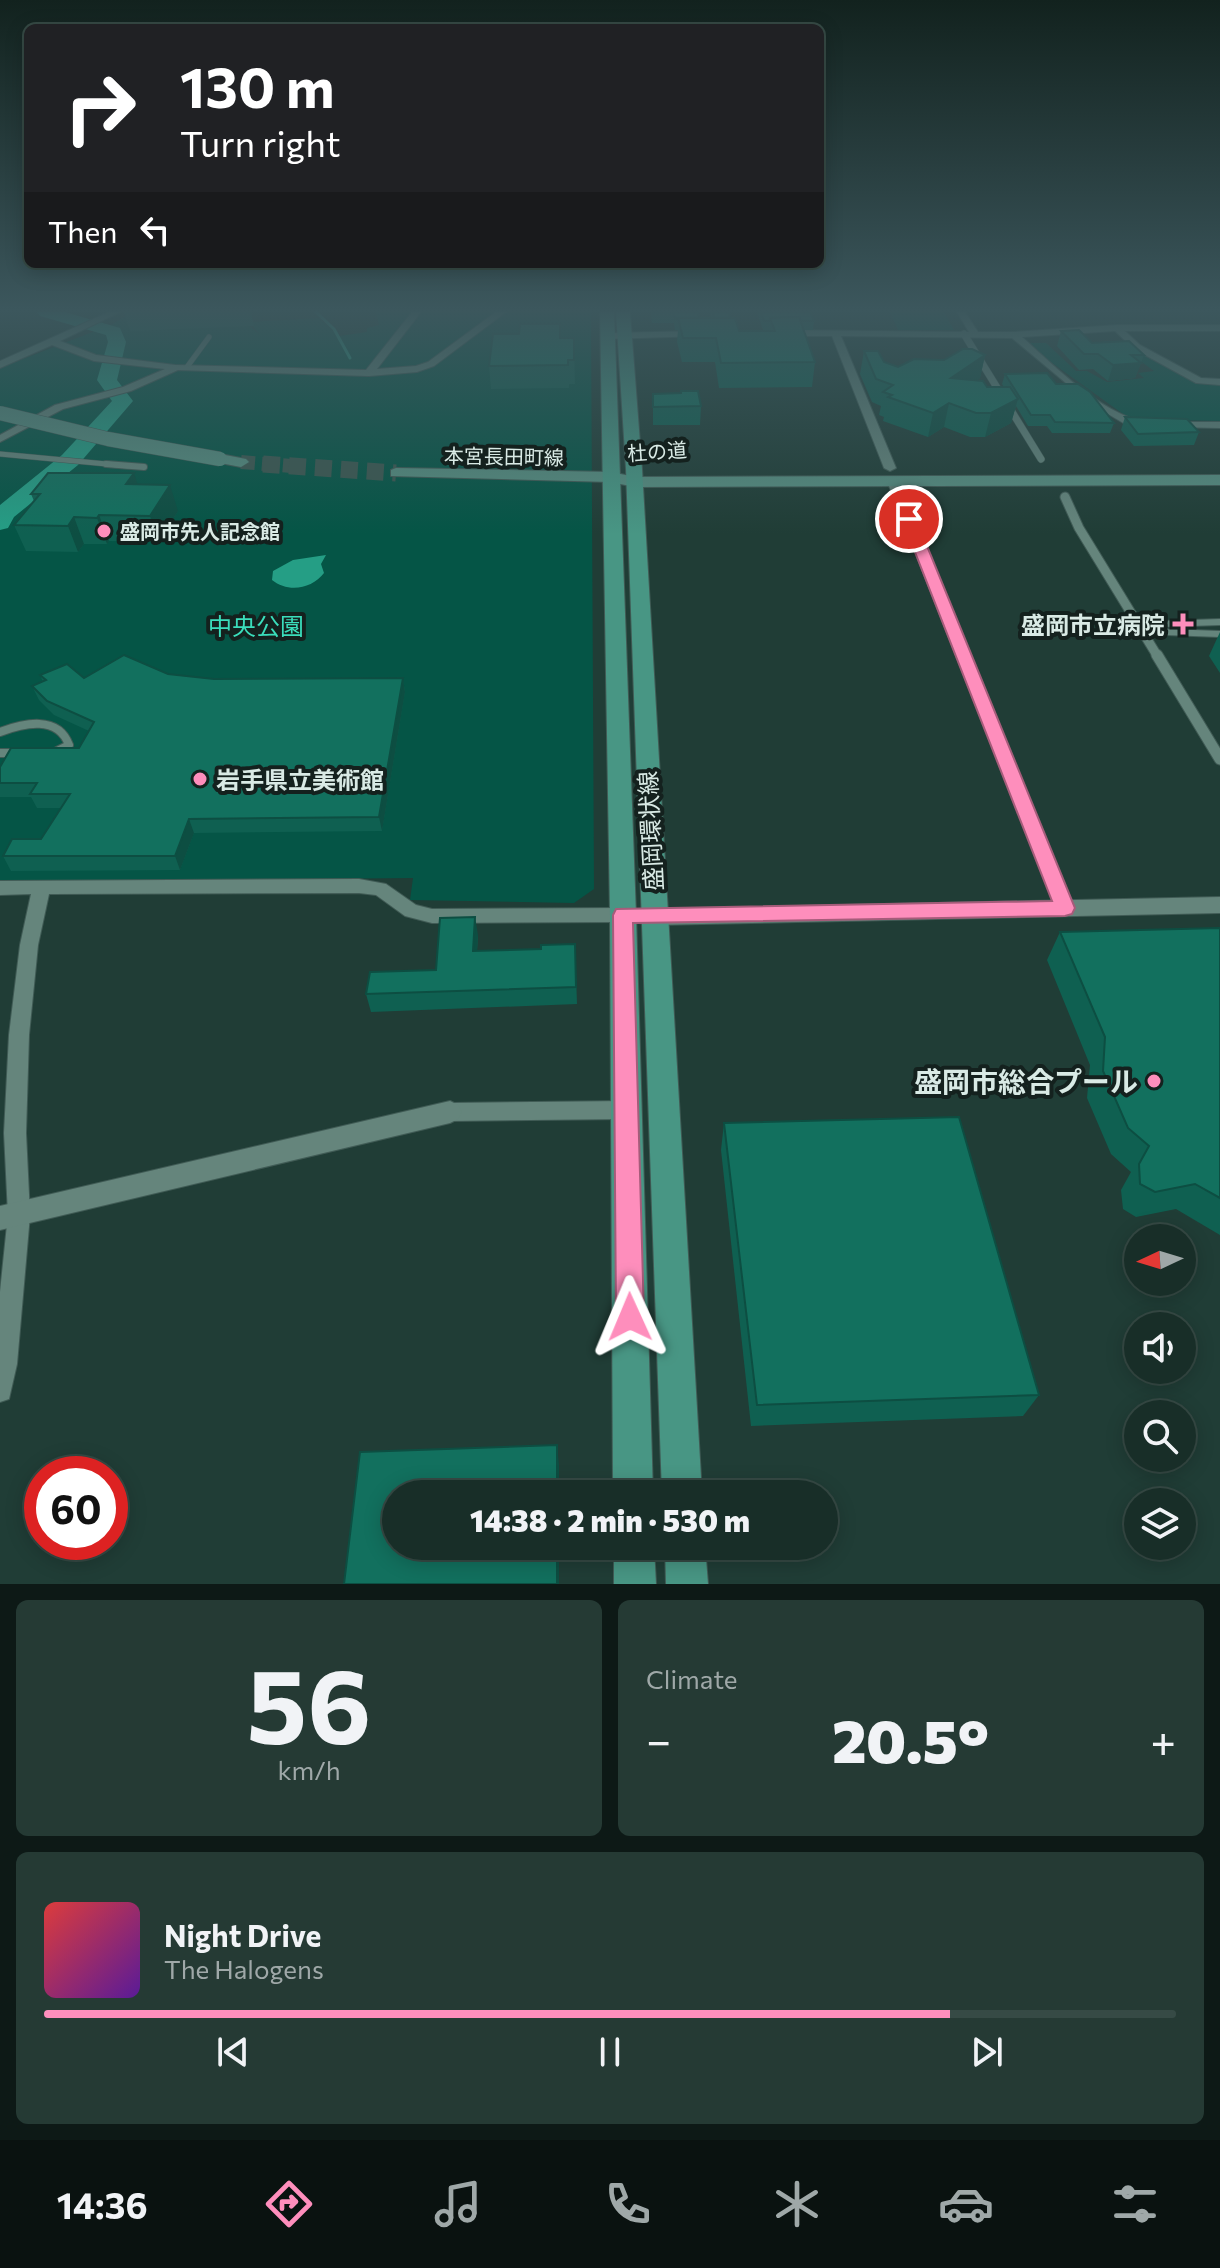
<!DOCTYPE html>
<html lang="en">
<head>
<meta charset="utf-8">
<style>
  :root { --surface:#182e28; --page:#253a34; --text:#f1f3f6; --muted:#9fa8a8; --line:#364a45; --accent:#fe8ebc }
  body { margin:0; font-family:Commissioner,"Noto Sans JP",sans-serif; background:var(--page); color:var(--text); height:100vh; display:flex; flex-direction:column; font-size:30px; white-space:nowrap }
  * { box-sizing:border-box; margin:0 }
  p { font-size:26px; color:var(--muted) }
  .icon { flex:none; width:44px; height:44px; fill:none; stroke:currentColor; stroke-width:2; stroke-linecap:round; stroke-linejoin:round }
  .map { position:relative; height:1584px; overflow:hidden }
  .sheet { display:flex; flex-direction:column; gap:16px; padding:16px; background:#0d1916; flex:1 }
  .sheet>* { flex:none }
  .hud { position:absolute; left:24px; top:24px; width:800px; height:244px; border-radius:12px; box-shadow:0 4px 20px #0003,0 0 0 2px var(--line); background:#202124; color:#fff; overflow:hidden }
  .needle { width:52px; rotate:266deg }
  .tools { position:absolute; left:1124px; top:1224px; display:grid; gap:16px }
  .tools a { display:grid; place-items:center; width:72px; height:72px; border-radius:50%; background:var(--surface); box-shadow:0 4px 20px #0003,0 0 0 2px var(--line); font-size:40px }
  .speed { position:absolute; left:24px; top:1456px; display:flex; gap:16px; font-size:40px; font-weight:700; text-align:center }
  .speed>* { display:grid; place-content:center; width:104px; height:104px; border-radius:50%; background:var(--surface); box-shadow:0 4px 20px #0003,0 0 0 2px var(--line); line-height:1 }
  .speed .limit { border:12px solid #d22; background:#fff; color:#111 }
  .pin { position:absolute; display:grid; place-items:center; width:68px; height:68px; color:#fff; margin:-34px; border:4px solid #fff; border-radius:50%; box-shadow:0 2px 8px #0007 }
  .me { position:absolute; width:88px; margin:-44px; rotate:359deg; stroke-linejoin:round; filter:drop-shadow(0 0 6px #0008) }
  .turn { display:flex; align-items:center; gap:28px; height:168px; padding:0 24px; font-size:36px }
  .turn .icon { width:104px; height:104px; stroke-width:2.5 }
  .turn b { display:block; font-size:56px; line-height:68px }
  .then { display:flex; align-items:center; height:76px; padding:0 24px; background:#0003; gap:16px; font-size:30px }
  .big { font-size:60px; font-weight:800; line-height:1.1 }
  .sheet .tile { flex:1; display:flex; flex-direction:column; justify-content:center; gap:12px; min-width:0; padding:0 28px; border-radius:12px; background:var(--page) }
  .sheet .dial { align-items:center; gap:0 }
  .dial b { font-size:104px; line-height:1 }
  .song { display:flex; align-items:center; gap:24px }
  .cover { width:96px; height:96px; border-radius:12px; background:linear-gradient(135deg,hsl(0 70% 55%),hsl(270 70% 35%)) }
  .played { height:8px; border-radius:4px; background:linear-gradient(90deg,var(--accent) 80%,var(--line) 80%) }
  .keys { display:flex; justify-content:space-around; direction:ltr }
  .heat { display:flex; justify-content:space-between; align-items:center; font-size:44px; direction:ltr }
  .sheet .tiles { flex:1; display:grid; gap:16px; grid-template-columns:1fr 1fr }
  .tile:last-child { grid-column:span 2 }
  .trip { position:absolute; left:382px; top:1480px; width:456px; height:80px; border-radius:40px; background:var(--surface); box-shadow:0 4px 20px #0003,0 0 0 2px var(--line); font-weight:800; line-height:80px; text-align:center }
  .dock { display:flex; height:128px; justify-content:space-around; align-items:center; background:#0a1210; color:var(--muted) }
  .dock .icon { width:56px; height:56px }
  .dock .on { color:var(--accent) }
  .dock b { font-size:36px; color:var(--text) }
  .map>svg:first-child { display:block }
  .green { fill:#055546 }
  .water { fill:#259e85 }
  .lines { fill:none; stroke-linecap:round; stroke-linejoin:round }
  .stream { stroke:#259e85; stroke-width:3 }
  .river { fill:#259e85; fill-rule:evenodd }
  .secondary-tunnel-far1 { stroke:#3c5750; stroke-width:14; stroke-dasharray:14 7; stroke-linecap:butt }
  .secondary-tunnel { stroke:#3c5750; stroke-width:17; stroke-dasharray:17 9; stroke-linecap:butt }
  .service-far2-casing { stroke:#405b55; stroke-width:6 }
  .service-far1-casing { stroke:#405b55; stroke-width:8 }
  .service-casing { stroke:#405b55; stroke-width:10 }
  .pedestrian-far2-casing { stroke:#405b55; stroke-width:8 }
  .pedestrian-far1-casing { stroke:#405b55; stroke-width:11 }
  .pedestrian-casing { stroke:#405b55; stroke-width:13 }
  .minor-casing { stroke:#405b55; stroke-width:2 }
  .tertiary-casing { stroke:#405b55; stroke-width:2 }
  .secondary-casing { stroke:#405b55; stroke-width:2 }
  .primary-casing { stroke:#405b55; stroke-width:2 }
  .service-far2 { stroke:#65857c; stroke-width:5 }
  .service-far1 { stroke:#65857c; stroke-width:6 }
  .service { stroke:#65857c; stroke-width:8 }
  .pedestrian-far2 { stroke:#65857c; stroke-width:7 }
  .pedestrian-far1 { stroke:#65857c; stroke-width:9 }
  .pedestrian { stroke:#65857c; stroke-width:11 }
  .minor { fill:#65857c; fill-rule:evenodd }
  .tertiary { fill:#65857c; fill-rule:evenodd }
  .secondary { fill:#578d80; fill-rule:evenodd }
  .primary { fill:#489684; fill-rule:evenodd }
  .secondary-bridge-casing { stroke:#405b55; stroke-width:15; stroke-linecap:butt }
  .secondary-bridge { stroke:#578d80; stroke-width:14 }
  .wall { fill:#0f6051 }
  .shaded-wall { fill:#0d4e42 }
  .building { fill:#12705e; stroke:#0d4e42; stroke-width:2 }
  .route { fill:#fe8ebc; stroke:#a55c7a; stroke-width:2 }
  .poi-dot { fill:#fe8ebc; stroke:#14211e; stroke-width:3 }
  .labels { text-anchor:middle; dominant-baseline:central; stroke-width:8; stroke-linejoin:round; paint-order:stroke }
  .far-street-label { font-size:20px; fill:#d9eae5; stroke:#14211e }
  .far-poi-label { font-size:20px; font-weight:bold; fill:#d9eae5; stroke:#14211e; text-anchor:start }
  .poi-label { font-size:24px; font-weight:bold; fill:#d9eae5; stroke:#14211e; text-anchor:end }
  .park-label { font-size:24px; fill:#3addbb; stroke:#14211e }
  .street-label { font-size:24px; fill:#d9eae5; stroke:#14211e }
  .near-poi-label { font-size:28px; font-weight:bold; fill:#d9eae5; stroke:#14211e; text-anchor:end }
</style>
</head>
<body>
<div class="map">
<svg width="1220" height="1584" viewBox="0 0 1220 1584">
  <rect width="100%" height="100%" fill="#203d36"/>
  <g class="green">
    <polygon points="132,312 254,312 238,316 260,335 249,322 319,318 339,336 367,332 367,328 379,325 376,312 591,312 594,889 574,903 410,900 413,878 0,882 0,368 113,324"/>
    <polygon points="890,312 944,312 954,330 898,330"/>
    <path d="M1030,343H1046L1076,371H1087L1107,382L1144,378L1138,373L1154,371L1127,351C1155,345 1177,380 1201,384C1207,385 1214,384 1220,384V421L1130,419L1048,360Z"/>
  </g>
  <path class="water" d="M326,555L321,564L324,573C312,589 288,593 272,580L273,571L293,560Z"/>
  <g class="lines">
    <polyline class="stream" points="316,312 334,329 350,358"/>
    <polygon class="river" points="37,312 65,312 120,328 126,342 117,380 133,401 78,465 14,517 8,528 0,530 0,505 62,455 112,401 97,380 108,342 106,335 40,316"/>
    <polyline class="secondary-tunnel-far1" points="241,462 291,466"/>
    <polyline class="secondary-tunnel" points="263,464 396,473"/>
    <g class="service-far2-casing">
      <g id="service-far2">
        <polyline points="187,367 209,337"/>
        <polyline points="0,454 128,466"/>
      </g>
    </g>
    <g class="service-far1-casing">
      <g id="service-far1">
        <polyline points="106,464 144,467"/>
        <polyline points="1220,622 1161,624 1166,632 1220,634"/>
      </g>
    </g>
    <g class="service-casing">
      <g id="service">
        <path d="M0,732C24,723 58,715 69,745L57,751"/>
        <polyline points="0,753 19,753"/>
      </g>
    </g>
    <g class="pedestrian-far2-casing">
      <polyline id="pedestrian-far2" points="964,334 1041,459"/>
    </g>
    <g class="pedestrian-far1-casing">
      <polyline id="pedestrian-far1" points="1065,497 1079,528 1158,657"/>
    </g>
    <g class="pedestrian-casing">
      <polyline id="pedestrian" points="1157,655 1220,759"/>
    </g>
    <g class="minor-casing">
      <g id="minor">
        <polygon points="109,312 120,312 60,341 96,355 175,365 366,370 412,312 421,312 377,369 416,366 428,362 496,312 506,312 434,366 417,372 369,376 178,370 131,391 63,409 0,442 0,435 55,405 123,387 165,369 94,361 52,345 0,368 0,361"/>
        <path d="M957,312H965L978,332H1014L1117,325H1220V331H1125L1140,345L1201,378L1220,379V385L1196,383L1134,349L1115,331L1022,337C1058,369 1098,411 1146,423V427L1125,424L1091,404L1012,338L841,336L896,468L890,471L884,468L832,336H786L781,333L786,330L969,332Z"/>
        <polygon points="699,331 702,332 702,336 607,339 602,336 607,333"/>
        <polygon points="1174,422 1220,422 1220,428 1170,427 1170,423"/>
        <polygon points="893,478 899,481 1074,908 1071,913 1059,913 1056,908 887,481"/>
        <polygon points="359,879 386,884 416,905 432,909 623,908 629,910 632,915 629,920 623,922 432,923 405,916 376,895 359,893 49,894 38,945 29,1035 26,1133 30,1215 17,1364 9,1399 0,1402 0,1292 8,1215 4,1133 9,1035 20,945 31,894 0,895 0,881"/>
        <polygon points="626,1101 633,1103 636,1110 633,1117 626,1119 450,1121 443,1119 440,1112 443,1105 450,1103"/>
      </g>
    </g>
    <g class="tertiary-casing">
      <g id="tertiary">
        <polygon points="1220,897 1220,913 654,925 616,920 613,915 616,910 654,909"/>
        <polygon points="450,1101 458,1105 462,1112 458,1119 450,1123 0,1230 0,1206"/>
      </g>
    </g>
    <g class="secondary-casing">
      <g id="secondary">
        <polygon points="220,454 246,459 249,462 241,467 215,462 215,456"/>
        <polygon points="396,468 611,472 635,477 1220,475 1220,485 635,487 611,482 391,476 391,470"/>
      </g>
    </g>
    <g class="primary-casing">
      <g id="primary">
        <polygon points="600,312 614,312 636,915 653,1494 613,1494 610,915"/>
        <polygon points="616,312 630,312 642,469 702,1494 662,1494 626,469"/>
        <polygon points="614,1546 654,1546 656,1584 614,1584"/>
        <polygon points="665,1546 705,1546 708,1584 666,1584"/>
      </g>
    </g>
    <use href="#service-far2" class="service-far2"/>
    <use href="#service-far1" class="service-far1"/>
    <use href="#service" class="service"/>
    <use href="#pedestrian-far2" class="pedestrian-far2"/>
    <use href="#pedestrian-far1" class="pedestrian-far1"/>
    <use href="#pedestrian" class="pedestrian"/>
    <use href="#minor" class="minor"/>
    <use href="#tertiary" class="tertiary"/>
    <use href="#secondary" class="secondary"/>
    <use href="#primary" class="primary"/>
    <g class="secondary-bridge-casing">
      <polyline id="secondary-bridge" points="0,413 108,439 220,459"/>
    </g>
    <use href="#secondary-bridge" class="secondary-bridge"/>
  </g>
  <g class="wall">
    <polygon points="124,312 251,312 254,326 130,331"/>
    <polygon points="651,312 698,312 699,318 711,318 710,312 729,312 730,318 739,331 763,330 757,312 810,312 814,321 813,330 804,330 815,362 812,387 719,388 715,362 682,362 677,342 678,330 675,330 674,323 652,323"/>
    <polygon points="1061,331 1092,343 1144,355 1135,378 1108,381 1093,369 1079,370 1057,346"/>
    <polygon points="560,338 574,338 575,384 569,384 569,388 491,389 489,366"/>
    <polygon points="864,351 884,362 898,367 985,355 980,378 977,380 987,387 1004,387 1002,384 1005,374 1056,384 1114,423 1110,433 1052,433 1047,426 1028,426 1016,406 1011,423 985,437 970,437 944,427 928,437 883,421 884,417 879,415 881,406 872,402 860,374"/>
    <polygon points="680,393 701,406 700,425 653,425 653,394"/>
    <polygon points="1125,417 1199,432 1194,445 1134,446 1121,430"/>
    <polygon points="138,484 178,511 159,542 109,541 107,544 84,544 78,552 26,551 14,525 34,501 31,494"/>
    <polygon points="1220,632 1220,673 1209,656"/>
    <polygon points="168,674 214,679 403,678 405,692 382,831 194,833 180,870 11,871 3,856 41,839 61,808 37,808 31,797 0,797 0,767 79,748 89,731 54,715 39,700 32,686 43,682 40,675 84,678"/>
    <polygon points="1220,928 1220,1235 1176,1209 1136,1217 1123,1209 1121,1190 1131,1172 1111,1154 1087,1098 1090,1065 1047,960 1060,932"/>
    <polygon points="478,935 477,951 541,949 575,944 577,1004 371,1012 366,994 436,970"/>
    <polygon points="724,1123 1039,1395 1023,1416 751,1426 721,1150"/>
  </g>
  <g class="shaded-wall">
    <polygon points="985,355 980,378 946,401 951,378"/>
    <polygon points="1141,363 1135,378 1108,381 1113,365"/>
    <polygon points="1018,399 1011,423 985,437 991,413"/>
    <polygon points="949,403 944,427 928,437 933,413"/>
    <polygon points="134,473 142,499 126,484"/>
    <polygon points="170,485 178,511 159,542 150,516"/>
    <polygon points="99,515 109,541 107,544 97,518"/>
    <polygon points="74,517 84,544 78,552 68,526"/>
    <polygon points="403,678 405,692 382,831 379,817"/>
    <polygon points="189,819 194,833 180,870 175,856"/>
    <polygon points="475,917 478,935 476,969 473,951"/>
    <polygon points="557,1445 559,1465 559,1494 557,1494"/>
    <rect x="557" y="1546" width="2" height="38"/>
  </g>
  <g class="building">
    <polygon points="653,312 698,312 699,318 678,318 679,319 675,319 674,312"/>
    <polygon points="713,312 729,312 730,318 714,318"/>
    <polygon points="761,312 810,312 814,321 801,321 799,317 770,318 769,321 764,321"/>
    <polygon points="799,317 815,362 721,363 716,338 683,338 678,318 735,318 739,331 775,331 770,318"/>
    <polygon points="520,324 560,324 560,338 574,338 574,360 568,360 568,365 489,366 493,334 519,334"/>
    <polygon points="1079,330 1092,343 1129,341 1144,355 1131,355 1141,363 1113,365 1098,354 1084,354 1061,331"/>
    <polygon points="963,349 972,349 985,355 951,378 983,381 987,387 1010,387 1018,399 991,413 976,413 949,403 933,413 888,397 892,395 883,392 893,385 876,379 864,351 878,351 884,362 898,367 914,359 944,360"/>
    <polygon points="1047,373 1056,384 1078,384 1090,392 1114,423 1055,422 1050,415 1031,415 1005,374"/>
    <polygon points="681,391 698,391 701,406 653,407 653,394 681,393"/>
    <polygon points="1125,417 1187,419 1199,432 1138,434"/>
    <polygon points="48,473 134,473 126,484 170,485 150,516 99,515 97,518 74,517 68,526 14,525 40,494 31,494"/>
    <polygon points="124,655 168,674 214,679 403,678 379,817 189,819 175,856 3,856 12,839 41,839 70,794 30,794 37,783 0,783 0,767 11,748 79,748 94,722 47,701 32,686 46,680 40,675 67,664 84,678"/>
    <polygon points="475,917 473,951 541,949 541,945 575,944 576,987 366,994 370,972 436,970 440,918"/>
    <polygon points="1220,928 1220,1198 1195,1184 1155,1192 1140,1184 1139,1164 1149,1146 1128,1128 1103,1071 1105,1037 1060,932"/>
    <polygon points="959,1117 1039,1395 757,1405 724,1123"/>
    <polygon points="557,1445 557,1494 396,1494 396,1546 557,1546 557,1584 344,1584 360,1452"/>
  </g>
  <linearGradient id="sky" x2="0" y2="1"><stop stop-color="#12221e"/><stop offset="0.58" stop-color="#3c575d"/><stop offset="1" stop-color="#3c575d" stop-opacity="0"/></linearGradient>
  <rect width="1220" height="534" fill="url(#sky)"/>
  <polygon class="route" points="909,515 916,519 1075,908 1072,914 1065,916 633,923 644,1317 640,1326 630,1330 620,1326 616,1317 613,915 616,909 1052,901 902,519"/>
  <g class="poi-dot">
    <circle cx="104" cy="531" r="8"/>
    <path d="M1179 612h8v8h8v8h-8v8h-8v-8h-8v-8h8z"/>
    <circle cx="200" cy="779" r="8"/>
    <circle cx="1154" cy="1081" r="8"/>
  </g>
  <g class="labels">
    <g class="far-street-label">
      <text transform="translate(657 451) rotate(-4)">杜の道</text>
      <text transform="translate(504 456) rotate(1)">本宮長田町線</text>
    </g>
    <g class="far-poi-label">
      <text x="120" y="531">盛岡市先人記念館</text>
    </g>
    <g class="poi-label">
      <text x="1165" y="624">盛岡市立病院</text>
      <text x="216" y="779" text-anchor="start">岩手県立美術館</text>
    </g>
    <g class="park-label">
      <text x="256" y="625">中央公園</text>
    </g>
    <g class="street-label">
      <text transform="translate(650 831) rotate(-93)">盛岡環状線</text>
    </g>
    <g class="near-poi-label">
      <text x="1138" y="1081">盛岡市総合プール</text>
    </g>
  </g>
</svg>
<div class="tools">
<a><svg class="needle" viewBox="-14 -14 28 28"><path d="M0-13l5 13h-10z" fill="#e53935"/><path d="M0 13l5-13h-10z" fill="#9fa8a8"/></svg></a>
<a><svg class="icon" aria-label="sound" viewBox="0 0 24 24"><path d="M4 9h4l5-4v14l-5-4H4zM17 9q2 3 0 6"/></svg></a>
<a><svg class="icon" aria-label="search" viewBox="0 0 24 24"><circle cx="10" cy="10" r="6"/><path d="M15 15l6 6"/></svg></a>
<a><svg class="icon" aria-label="layers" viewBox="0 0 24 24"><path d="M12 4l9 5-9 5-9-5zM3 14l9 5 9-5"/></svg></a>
</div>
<div class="speed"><div class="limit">60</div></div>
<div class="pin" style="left:909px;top:519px;background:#d93025"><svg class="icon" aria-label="arrive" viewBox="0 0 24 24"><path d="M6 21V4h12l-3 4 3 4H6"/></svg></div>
<svg class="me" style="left:630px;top:1317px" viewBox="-20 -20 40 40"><path d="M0-17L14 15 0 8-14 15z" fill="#fe8ebc" stroke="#fff" stroke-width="4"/></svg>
<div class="trip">14:38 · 2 min · 530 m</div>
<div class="hud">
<div class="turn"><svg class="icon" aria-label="right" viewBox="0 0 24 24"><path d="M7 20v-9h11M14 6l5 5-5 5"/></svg><div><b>130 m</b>Turn right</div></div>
<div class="then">Then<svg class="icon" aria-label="left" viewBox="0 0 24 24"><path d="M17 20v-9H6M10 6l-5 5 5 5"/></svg></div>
</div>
</div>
<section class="sheet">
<div class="tiles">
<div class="tile dial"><b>56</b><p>km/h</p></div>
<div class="tile"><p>Climate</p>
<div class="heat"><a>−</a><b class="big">20.5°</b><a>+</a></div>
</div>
<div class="tile">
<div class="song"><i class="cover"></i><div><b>Night Drive</b><p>The Halogens</p></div></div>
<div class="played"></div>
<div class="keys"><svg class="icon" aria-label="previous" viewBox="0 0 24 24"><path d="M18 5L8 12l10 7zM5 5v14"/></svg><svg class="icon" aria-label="pause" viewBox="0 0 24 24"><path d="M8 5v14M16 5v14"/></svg><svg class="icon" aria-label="next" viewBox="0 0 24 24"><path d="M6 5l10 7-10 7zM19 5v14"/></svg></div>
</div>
</div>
</section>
<nav class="dock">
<b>14:36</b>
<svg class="icon on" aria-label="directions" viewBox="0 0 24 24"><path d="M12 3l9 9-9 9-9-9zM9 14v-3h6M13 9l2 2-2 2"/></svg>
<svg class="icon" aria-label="music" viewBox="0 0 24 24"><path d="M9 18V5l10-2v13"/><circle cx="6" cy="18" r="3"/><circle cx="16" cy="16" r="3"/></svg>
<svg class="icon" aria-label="phone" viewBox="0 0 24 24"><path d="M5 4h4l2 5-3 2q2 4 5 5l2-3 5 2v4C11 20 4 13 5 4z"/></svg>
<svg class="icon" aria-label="climate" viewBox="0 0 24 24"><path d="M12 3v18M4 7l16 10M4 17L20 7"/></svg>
<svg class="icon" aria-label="car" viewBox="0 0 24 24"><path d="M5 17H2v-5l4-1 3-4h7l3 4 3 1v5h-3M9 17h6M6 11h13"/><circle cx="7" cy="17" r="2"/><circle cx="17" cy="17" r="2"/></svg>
<svg class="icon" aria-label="filters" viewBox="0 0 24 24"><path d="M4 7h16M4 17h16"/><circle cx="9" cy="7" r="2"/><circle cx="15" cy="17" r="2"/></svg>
</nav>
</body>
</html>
